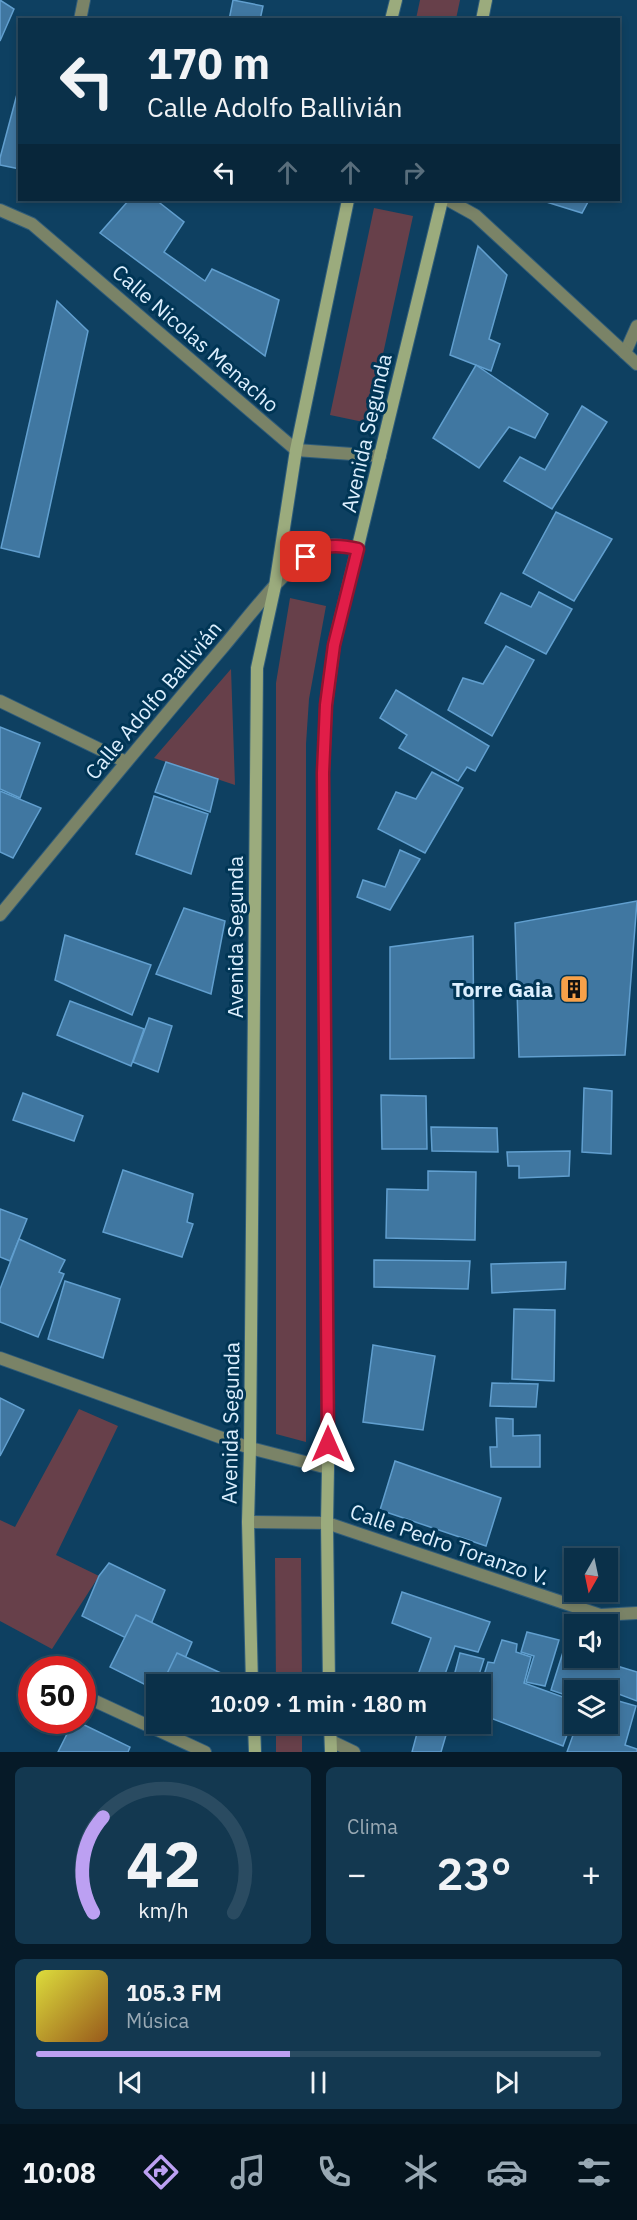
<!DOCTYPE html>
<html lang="es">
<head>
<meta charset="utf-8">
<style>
  :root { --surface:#0a3049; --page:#133850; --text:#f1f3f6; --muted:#99a9b4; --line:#2a4b61; --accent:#bca0f2 }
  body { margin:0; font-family:"IBM Plex Sans",sans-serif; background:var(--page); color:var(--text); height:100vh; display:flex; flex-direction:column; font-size:22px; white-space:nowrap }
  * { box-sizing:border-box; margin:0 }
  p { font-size:20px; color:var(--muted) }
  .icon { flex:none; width:33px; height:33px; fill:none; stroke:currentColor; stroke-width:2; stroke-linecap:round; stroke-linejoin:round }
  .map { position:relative; height:1752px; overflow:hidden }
  .details { display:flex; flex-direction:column; gap:15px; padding:15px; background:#061a28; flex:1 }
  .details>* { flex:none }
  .guide { position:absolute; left:18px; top:18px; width:602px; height:183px; border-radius:0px; box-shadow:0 3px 9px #0003,0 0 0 2px var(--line); background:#0a3049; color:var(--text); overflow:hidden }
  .needle { width:39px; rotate:189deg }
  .controls { position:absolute; left:564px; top:1548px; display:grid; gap:12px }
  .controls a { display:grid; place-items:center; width:54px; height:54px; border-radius:0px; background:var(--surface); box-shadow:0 3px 9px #0003,0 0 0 2px var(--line); font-size:30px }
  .speed { position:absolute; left:18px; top:1656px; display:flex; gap:12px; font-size:30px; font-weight:700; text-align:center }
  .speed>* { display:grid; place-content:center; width:78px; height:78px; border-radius:50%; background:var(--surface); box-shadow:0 3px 9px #0003,0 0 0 2px var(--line); line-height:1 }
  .speed .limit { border:9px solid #d22; background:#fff; color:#111 }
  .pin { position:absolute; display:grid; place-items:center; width:51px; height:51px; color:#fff; margin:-26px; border-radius:12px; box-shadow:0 3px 9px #0006 }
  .me { position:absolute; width:66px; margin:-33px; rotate:0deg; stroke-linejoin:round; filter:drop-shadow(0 0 4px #0008) }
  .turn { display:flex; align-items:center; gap:21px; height:126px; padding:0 30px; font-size:27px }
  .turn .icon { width:78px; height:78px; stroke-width:2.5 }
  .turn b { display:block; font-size:42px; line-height:51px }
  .lanes { display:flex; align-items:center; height:57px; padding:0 30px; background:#0003; justify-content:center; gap:30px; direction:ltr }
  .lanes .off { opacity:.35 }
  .big { font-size:45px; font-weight:600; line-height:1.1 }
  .details .widget { flex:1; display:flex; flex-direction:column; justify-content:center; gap:9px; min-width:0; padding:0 21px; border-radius:9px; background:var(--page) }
  .details .dial { align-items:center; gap:0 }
  .dial svg { height:156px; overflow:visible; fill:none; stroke:var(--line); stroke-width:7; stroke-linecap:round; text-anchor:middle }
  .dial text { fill:var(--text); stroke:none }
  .song { display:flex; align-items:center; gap:18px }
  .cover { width:72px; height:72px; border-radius:9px; background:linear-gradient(135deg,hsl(60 70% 55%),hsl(30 70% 35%)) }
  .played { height:6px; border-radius:3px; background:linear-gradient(90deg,var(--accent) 45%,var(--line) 45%) }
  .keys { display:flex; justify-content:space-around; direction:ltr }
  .heat { display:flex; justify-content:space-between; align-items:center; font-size:33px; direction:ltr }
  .details .tiles { flex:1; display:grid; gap:15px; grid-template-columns:1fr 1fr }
  .widget:last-child { grid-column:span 2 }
  .trip { position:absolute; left:146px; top:1674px; width:345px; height:60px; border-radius:0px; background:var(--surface); box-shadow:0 3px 9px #0003,0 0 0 2px var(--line); font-weight:600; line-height:60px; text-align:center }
  .tabs { display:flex; height:96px; justify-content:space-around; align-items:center; background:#04131d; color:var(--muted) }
  .tabs .icon { width:42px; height:42px }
  .tabs .active { color:var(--accent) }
  .tabs b { font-size:27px; color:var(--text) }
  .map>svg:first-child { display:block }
  .green { fill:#67404a }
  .building { fill:#4077a1; stroke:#619fcf; stroke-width:1.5 }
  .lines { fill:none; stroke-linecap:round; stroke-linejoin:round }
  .service-casing { stroke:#2f5c7a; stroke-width:14 }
  .minor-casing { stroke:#2f5c7a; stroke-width:14 }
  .secondary-casing { stroke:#2f5c7a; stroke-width:14 }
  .service { stroke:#7a8367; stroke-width:12 }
  .minor { stroke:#7a8367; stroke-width:12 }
  .secondary { stroke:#9bab7d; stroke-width:12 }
  .route-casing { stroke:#92132f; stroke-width:15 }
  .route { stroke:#e11d48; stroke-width:10 }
  .labels { text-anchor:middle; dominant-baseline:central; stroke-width:6; stroke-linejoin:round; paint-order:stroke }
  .street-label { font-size:21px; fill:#dceffe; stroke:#003555 }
  .poi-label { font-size:21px; font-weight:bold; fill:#dceffe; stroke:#003555; text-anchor:end }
</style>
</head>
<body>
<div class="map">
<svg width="637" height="1752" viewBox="0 0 637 1752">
  <rect width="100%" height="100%" fill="#0e4061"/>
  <g class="green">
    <polygon points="420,0 460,0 456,19 416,19"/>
    <polygon points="374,208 413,216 368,423 330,415"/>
    <polygon points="290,598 326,606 309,699 306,744 306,1442 276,1434 276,683"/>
    <polygon points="231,669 235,785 154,758"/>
    <polygon points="79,1409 118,1426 56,1555 99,1576 52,1649 0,1621 0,1520 15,1527"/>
    <polygon points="275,1558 301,1558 302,1684 276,1684"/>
    <rect x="276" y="1724" width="26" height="28"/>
  </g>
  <g class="building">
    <polygon points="0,0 14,9 0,41"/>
    <polygon points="233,0 263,6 260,20 229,20"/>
    <polygon points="20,83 20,169 0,165 0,158"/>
    <polygon points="129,200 156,200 184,222 164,252 205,281 212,269 279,300 265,356 100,233"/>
    <polygon points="540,200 589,200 582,213"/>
    <polygon points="478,246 507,275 489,339 500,344 491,371 450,355"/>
    <polygon points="57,301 88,331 39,557 1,548"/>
    <polygon points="476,365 548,414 535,438 509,427 479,468 433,438"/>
    <polygon points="582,406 607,422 552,509 504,481 520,457 545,470"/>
    <polygon points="556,512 612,539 574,601 523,573"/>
    <polygon points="539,592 572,609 546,654 485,623 501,593 531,607"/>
    <polygon points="506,646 534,660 492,736 448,710 463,678 483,684"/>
    <polygon points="396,690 489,746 475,771 467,767 458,781 399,748 407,735 380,718"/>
    <polygon points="0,727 40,743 20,798 0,789"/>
    <polygon points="166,762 218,779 210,812 155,792"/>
    <polygon points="432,772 463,788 425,853 378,829 396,792 416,799"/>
    <polygon points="0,791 41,808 13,858 0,852"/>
    <polygon points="154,796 208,814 191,874 136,854"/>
    <polygon points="400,850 420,859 390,910 357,897 363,880 385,887"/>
    <polygon points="637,901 625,1055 519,1057 515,923"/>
    <polygon points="184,908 225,921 211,994 156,974"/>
    <polygon points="65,935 151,965 132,1015 55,980"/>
    <polygon points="473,936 474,1058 390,1059 390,947"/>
    <polygon points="70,1001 144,1029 131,1066 57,1035"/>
    <polygon points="149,1018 172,1026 158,1072 133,1062"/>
    <polygon points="584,1088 612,1091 611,1154 582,1152"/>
    <polygon points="23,1093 83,1116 74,1141 13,1120"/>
    <polygon points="381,1095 426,1096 427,1149 382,1149"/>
    <polygon points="431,1127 497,1128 498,1152 432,1151"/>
    <polygon points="570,1151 569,1176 519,1178 519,1166 508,1166 507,1152"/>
    <polygon points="123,1170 193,1194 187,1222 193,1224 182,1257 103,1232"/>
    <polygon points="428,1171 476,1172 475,1240 386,1238 387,1189 428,1190"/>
    <polygon points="0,1209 27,1219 10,1261 0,1257"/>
    <polygon points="19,1239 65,1260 59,1272 64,1274 38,1337 0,1322 0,1289"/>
    <polygon points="374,1260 470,1261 468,1289 374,1287"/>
    <polygon points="566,1262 565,1289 492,1293 491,1264"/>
    <polygon points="65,1281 120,1299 103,1358 48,1339"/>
    <polygon points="514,1309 555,1310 554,1381 512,1379"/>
    <polygon points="373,1345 435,1356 423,1430 363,1422"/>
    <polygon points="492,1383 538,1384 536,1407 490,1406"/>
    <polygon points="0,1398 24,1410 0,1456"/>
    <polygon points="496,1418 513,1419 513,1436 540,1435 540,1467 491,1467 490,1447 497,1447"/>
    <polygon points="395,1461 501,1498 486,1546 380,1510"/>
    <polygon points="109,1563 165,1590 142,1646 82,1616 99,1576"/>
    <polygon points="402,1592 490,1622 478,1652 455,1646 443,1680 418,1675 431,1638 392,1623"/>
    <polygon points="136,1615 192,1642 174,1684 156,1684 156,1690 110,1667"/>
    <polygon points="527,1632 559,1640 545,1686 526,1682 534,1656 521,1652"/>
    <polygon points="502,1640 517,1644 516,1652 531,1657 524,1683 574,1701 574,1715 563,1746 480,1714 480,1688 488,1662 494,1663"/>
    <polygon points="564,1649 574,1652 574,1658 591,1658 637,1672 637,1701 587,1682 584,1690 574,1690 574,1698 551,1690"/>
    <polygon points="177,1653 234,1679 232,1684 162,1684"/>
    <polygon points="460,1653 484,1659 476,1684 442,1684 445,1674 454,1676"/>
    <polygon points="608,1698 636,1706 625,1745 637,1749 637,1752 567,1752 577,1724 592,1726 593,1724 608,1724"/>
    <polygon points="74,1720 130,1747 128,1752 58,1752"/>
    <polygon points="189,1724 216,1724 211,1734"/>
    <polygon points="369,1724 387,1724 387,1732 369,1731"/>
    <polygon points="419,1726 446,1735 441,1752 412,1752"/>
  </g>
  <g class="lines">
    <g class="service-casing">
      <g id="service">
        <polyline points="625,353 637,326"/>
        <polyline points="82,1695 205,1752"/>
        <polyline points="331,1741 354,1752"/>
      </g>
    </g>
    <g class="minor-casing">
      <g id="minor">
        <polyline points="80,20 84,0"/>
        <polyline points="448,200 475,215 637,364"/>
        <polyline points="0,210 32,224 296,450 380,456"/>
        <polyline points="0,701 126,762"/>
        <path d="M0,915C74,825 148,735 224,646C246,620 289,562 318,549C332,542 344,546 358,549"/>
        <polyline points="0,1358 250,1448 328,1468"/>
        <polyline points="248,1522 327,1523 600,1615 637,1613"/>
      </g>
    </g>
    <g class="secondary-casing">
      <g id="secondary">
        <polyline points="391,20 396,0"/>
        <polyline points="482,20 486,0"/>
        <polyline points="252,1684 248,1522 250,1448 257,668 275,586 296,450 348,200"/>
        <polyline points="329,1684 327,1523 328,1468 323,773 326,705 334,645 442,200"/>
        <polyline points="254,1724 255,1752"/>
        <polyline points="330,1724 331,1752"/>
      </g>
    </g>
    <use href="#service" class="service"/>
    <use href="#minor" class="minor"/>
    <use href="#secondary" class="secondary"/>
  </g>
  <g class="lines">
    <g class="route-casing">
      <path id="route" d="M306,557C326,544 335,544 358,549L334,645L326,705L323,773L328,1444"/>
    </g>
    <use href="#route" class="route"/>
  </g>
  <defs>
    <g id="building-square" transform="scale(1.5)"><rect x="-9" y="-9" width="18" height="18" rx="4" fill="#f7a149" stroke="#003555"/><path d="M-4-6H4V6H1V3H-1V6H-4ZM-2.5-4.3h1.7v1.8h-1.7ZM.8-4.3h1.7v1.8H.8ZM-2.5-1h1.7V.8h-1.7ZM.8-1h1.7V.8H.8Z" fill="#111"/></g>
  </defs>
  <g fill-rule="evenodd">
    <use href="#building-square" x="574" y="989"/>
  </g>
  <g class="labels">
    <g class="street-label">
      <text transform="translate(196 338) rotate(41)">Calle Nicolas Menacho</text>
      <text transform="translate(366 433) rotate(-77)">Avenida Segunda</text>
      <text transform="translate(153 700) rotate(-50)">Calle Adolfo Ballivián</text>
      <text transform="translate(235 937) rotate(-90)">Avenida Segunda</text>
      <text transform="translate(230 1423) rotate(-89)">Avenida Segunda</text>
      <text transform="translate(450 1544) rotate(19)">Calle Pedro Toranzo V.</text>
    </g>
    <g class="poi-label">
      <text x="553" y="989">Torre Gaia</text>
    </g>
  </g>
</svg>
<div class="controls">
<a><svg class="needle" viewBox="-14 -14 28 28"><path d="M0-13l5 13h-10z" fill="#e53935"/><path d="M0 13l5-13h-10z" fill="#99a9b4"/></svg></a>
<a><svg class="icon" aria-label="sound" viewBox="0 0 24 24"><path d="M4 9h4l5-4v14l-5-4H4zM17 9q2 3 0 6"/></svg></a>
<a><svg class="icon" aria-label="layers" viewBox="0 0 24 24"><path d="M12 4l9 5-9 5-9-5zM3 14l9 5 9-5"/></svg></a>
</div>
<div class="speed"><div class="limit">50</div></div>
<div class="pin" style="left:306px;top:557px;background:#d93025"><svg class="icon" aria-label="arrive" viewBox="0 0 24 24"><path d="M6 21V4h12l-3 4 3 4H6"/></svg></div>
<svg class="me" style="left:328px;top:1444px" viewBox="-20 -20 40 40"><path d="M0-17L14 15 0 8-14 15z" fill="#e11d48" stroke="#fff" stroke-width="4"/></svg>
<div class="trip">10:09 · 1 min · 180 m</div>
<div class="guide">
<div class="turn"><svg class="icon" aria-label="left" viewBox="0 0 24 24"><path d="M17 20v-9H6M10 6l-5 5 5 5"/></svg><div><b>170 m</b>Calle Adolfo Ballivián</div></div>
<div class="lanes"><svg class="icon" aria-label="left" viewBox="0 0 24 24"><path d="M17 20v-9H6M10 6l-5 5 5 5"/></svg><svg class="icon off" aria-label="ahead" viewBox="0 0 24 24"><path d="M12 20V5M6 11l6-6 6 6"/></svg><svg class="icon off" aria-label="ahead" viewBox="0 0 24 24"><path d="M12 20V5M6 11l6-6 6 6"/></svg><svg class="icon off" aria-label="right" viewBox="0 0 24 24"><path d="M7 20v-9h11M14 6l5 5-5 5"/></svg></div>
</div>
</div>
<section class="details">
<div class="tiles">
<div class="widget dial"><svg viewBox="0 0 100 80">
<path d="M14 69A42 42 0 1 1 86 69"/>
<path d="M14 69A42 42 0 0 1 19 20" stroke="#bca0f2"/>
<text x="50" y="56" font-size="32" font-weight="700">42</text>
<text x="50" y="72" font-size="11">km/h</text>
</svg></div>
<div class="widget"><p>Clima</p>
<div class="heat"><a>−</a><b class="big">23°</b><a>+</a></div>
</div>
<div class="widget">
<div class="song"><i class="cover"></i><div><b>105.3 FM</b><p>Música</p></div></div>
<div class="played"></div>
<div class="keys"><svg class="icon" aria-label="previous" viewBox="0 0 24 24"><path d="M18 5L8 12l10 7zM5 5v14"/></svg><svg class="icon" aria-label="pause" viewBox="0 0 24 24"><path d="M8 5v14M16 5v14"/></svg><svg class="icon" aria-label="next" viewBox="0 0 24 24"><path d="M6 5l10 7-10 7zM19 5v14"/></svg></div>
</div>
</div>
</section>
<nav class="tabs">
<b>10:08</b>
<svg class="icon active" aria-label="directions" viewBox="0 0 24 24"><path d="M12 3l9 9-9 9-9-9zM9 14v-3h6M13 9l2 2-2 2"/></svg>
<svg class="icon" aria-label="music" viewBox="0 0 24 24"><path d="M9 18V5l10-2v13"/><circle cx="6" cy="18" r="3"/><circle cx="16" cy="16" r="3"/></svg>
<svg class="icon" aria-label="phone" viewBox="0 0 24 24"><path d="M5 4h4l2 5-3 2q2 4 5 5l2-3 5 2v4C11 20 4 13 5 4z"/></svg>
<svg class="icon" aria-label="climate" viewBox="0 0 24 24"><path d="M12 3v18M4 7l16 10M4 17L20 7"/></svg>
<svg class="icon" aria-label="car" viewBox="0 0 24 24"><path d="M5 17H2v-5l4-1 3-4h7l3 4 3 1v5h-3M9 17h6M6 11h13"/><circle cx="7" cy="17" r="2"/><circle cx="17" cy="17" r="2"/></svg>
<svg class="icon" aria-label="filters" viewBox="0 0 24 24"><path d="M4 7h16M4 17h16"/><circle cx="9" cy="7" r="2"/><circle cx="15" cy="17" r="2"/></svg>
</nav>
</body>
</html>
